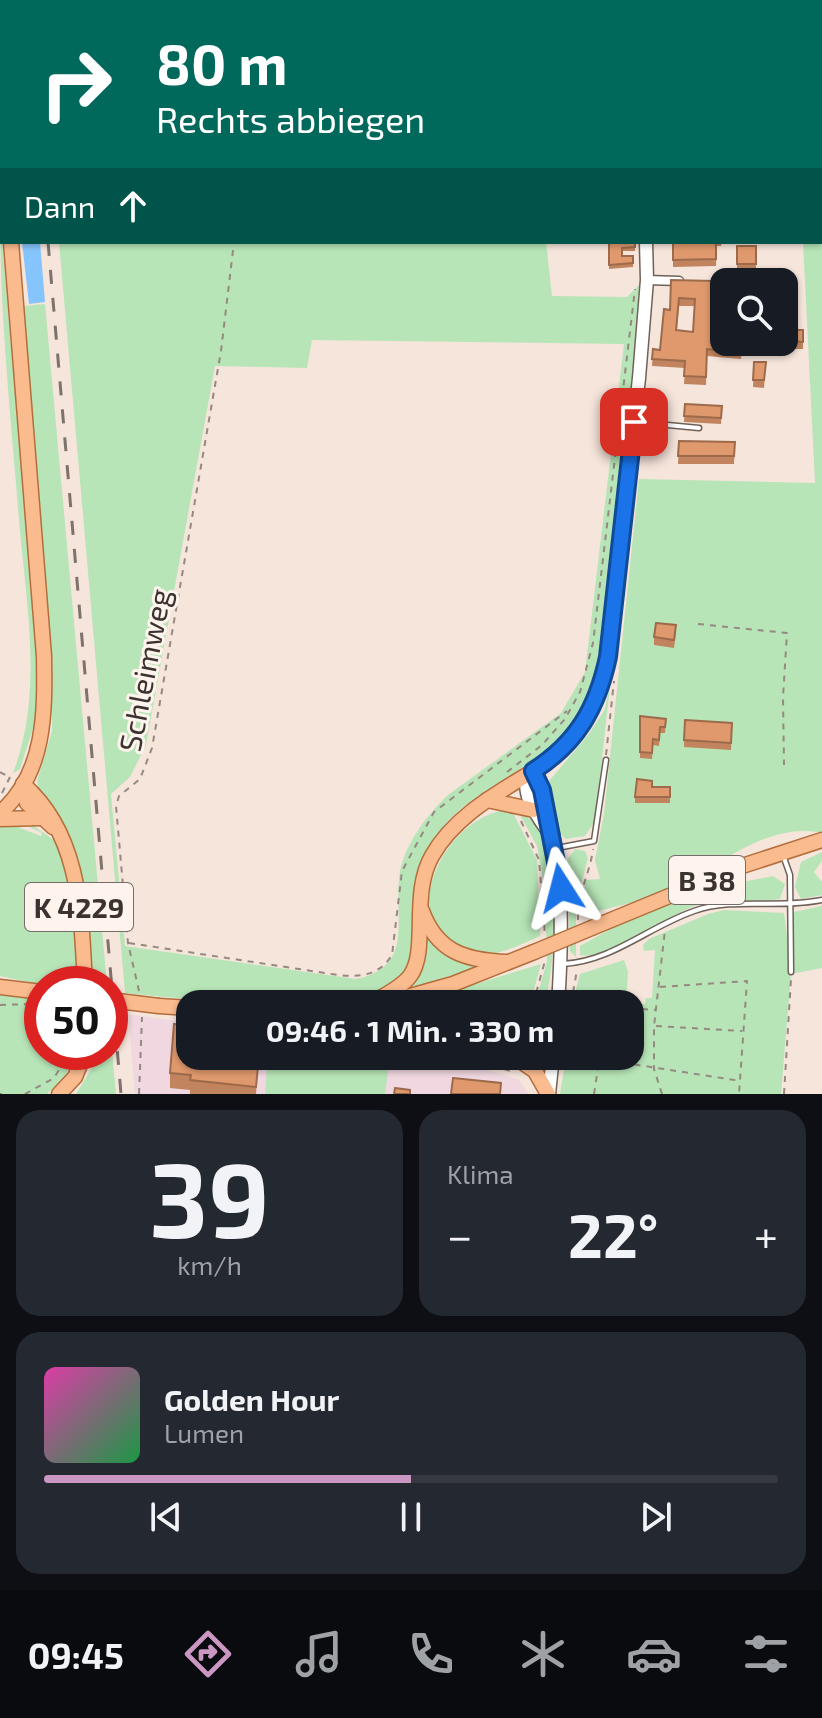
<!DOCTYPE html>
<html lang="de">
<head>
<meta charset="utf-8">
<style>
  :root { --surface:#171b24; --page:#242831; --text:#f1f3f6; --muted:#9ea1a6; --line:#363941; --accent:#ca97c3 }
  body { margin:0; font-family:"Exo 2",sans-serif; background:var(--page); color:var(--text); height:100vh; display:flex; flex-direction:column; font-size:30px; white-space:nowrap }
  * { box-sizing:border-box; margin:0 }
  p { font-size:26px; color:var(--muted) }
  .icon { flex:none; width:44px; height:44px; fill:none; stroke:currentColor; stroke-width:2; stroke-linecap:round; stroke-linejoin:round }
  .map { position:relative; height:1094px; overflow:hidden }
  .panel { display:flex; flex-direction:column; gap:16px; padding:16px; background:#0d0f14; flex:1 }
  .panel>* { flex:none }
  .guide { position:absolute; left:0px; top:0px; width:822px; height:244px; box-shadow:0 2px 6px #0004; background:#00695c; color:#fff; overflow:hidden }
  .buttons { position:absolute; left:710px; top:268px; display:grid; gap:16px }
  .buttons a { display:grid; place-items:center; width:88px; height:88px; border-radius:16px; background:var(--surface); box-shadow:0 2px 6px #0004; font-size:40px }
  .speed { position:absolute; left:24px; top:966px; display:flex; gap:16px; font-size:40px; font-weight:700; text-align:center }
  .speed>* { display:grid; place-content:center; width:104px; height:104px; border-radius:50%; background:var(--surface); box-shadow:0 2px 6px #0004; line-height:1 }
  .speed .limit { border:12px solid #d22; background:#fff; color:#111 }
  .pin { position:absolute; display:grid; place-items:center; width:68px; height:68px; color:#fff; margin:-34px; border-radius:16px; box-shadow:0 4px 12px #0006 }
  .me { position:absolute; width:88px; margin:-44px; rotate:351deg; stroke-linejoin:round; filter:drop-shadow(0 0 6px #0008) }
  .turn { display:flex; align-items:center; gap:28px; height:168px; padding:0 24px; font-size:36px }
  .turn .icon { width:104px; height:104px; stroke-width:2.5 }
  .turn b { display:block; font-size:56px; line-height:68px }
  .then { display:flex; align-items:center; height:76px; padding:0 24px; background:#0003; gap:16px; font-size:30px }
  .big { font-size:60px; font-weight:700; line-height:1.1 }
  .panel .tile { flex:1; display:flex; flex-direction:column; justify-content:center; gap:12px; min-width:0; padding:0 28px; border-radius:24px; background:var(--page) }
  .panel .dial { align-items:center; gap:0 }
  .dial b { font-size:104px; line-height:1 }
  .song { display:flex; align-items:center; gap:24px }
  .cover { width:96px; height:96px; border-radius:12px; background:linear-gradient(135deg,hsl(320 70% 55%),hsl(140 70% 35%)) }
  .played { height:8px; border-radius:4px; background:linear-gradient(90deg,var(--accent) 50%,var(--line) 50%) }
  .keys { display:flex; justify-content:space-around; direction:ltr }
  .heat { display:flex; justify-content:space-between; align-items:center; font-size:44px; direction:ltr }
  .panel .tiles { flex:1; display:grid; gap:16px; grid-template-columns:1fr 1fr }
  .tile:last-child { grid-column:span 2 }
  .trip { position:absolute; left:176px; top:990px; width:468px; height:80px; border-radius:24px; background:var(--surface); box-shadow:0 2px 6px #0004; font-weight:700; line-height:80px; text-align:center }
  .menu { display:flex; height:128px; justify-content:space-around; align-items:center; background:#090b0e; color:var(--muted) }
  .menu .icon { width:56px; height:56px }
  .menu .current { color:var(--accent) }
  .menu b { font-size:36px; color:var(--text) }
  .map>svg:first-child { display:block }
  .industrial { fill:#f0d7e0 }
  .green { fill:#b7e5b7; fill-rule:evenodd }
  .water { fill:#85c4fc }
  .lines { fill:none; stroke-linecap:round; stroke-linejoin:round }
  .service-casing { stroke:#706158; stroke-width:7 }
  .minor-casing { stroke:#706158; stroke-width:11 }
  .secondary-casing { stroke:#706158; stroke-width:15 }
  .primary-casing { stroke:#b46e3c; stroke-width:17 }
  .path { stroke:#958982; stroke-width:2; stroke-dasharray:6 6; stroke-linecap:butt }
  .service { stroke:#fff; stroke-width:4 }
  .minor { stroke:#fff; stroke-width:8 }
  .secondary { stroke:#fff; stroke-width:12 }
  .primary { stroke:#fabb8e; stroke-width:14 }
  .rail { stroke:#7d726c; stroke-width:3; stroke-dasharray:14 14; stroke-linecap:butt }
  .primary-bridge-casing { stroke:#b46e3c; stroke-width:17; stroke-linecap:butt }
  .primary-bridge { stroke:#fabb8e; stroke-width:14 }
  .wall { fill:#c1845e; fill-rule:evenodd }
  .building { fill:#e0996d; stroke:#9d6b4c; stroke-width:2; fill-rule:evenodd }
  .route-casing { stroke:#114b97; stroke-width:20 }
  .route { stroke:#1a73e8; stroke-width:14 }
  .labels { text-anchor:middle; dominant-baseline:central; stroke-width:6; stroke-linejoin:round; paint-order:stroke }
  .shield { fill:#fef4ed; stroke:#756d68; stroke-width:2 }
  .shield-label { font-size:28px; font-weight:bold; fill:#3a332f }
  .street-label { font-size:30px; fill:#3a332f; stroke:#fef4ed }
</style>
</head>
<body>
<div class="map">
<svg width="822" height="1094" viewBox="0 0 822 1094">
  <rect width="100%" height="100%" fill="#f6e5db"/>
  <polygon class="industrial" points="128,1014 190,1023 190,1056 391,1056 476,1067 518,1079 528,1094 135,1094"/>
  <g class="green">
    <polygon points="44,0 524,0 525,2 44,2"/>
    <path d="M822,109V833C776,823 733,854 696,876C682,884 665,889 650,896C629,905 607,907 585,916L580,905L586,880L600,879L595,860L604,814L639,479L815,483L803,242H820Z"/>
    <path d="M0,216L37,658L36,719L20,769L13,773C44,692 26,604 19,520C11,419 0,318 0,216Z"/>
    <path d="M59,242H546L552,296L627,297L639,285C638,337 630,390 625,441C618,514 616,668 572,724C527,781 456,787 422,859C402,903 430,956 394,983C350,1016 181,999 125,993ZM312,340L624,344L585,672L561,713L448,795C426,816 402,847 399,879C395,923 413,967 356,979L125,946L111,794L130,777L146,745L215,366L307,368Z"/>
    <polygon points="45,304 107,984 90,984 79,861 69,833 39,790 37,781 52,731 52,694 23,306"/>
    <polygon points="610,687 595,821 585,836 566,839 559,832 549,781 588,735 604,711"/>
    <path d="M511,809L537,860L540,936C524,943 500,956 481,954C389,949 432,817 511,809Z"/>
    <path d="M518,811C567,831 556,963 545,1004H535L547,961L545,890L537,846Z"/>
    <polygon points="17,823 20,828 41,836 42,833 25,825 32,825 66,848 83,984 42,985 0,976 0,828"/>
    <polygon points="575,849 585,851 588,858 576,905 576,957 570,951 567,860"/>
    <polygon points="822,852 822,861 814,872 822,882 822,895 801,899 795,887 801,862"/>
    <path d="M773,876L785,884L780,899C749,904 718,896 687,909C663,920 604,961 580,955V946L614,927L702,890Z"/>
    <polygon points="822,906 822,968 791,974 781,1094 560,1094 566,1056 630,1056 630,1004 572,1004 580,974 624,960 628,972 626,1003 645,1004 646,998 652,998 655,950 644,951 643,945 649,939 708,914 724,910 784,913 791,966 794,912"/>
    <polygon points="421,927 486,965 399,992 407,986"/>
    <polygon points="541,964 530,1004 410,1004"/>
    <polygon points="0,995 42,1000 42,1052 76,1052 66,1074 47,1094 0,1094"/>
    <polygon points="110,1030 116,1094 76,1094 96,1061 95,1052 110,1052"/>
    <polygon points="268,1056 371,1056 389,1065 385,1094 265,1094"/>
  </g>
  <polygon class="water" points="22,242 40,242 45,302 29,304"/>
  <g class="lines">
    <g class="service-casing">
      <g id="service">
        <polyline points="13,0 13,2"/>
        <polyline points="636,422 699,428"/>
        <polyline points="557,848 594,841 606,760"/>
        <polyline points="784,858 790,875 791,972"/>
        <path d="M563,964C613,961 648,927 694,911C734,897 778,909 822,900"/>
      </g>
    </g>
    <g class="minor-casing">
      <g id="minor">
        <polyline points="799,0 799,2"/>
        <polyline points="647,280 679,281"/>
      </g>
    </g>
    <g class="secondary-casing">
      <g id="secondary">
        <polyline points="623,0 624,2"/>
        <path d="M533,771C565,838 563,932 558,1004"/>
        <path d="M551,836C541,821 516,791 531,773C539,763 556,756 566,747C591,722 600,691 608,657L639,378L647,280L646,242"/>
        <polyline points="549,1094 553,1056"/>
      </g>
    </g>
    <g class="primary-casing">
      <g id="primary">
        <polyline points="0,133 2,152"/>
        <path d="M23,784C81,835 81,913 85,984"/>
        <polyline points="23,784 27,803 53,827"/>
        <polyline points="487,800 534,810"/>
        <path d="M0,813C46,773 45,711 44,656L11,242"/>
        <polyline points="0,819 40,818"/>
        <path d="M422,911C437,952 465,960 505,962"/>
        <polyline points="594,927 742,866 822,840"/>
        <polyline points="0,987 42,992"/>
        <path d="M370,1004C383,996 401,988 410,976C429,951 410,894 432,856C453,818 494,795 530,773"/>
        <polyline points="382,1004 453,984 534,952"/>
        <polyline points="159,1006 190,1008"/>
        <polyline points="513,1056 535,1071 548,1094"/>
        <polyline points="59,1094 75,1077 85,1052"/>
      </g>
    </g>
    <g class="path">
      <polyline points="213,2 214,0"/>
      <polyline points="698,624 787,633 783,697 784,765"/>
      <polyline points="606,755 614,681"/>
      <polyline points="0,772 9,777"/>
      <polyline points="507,772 542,745 565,719 580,692 593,643 635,289"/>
      <polyline points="2,793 10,777"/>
      <polyline points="521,821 539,860 545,935"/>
      <path d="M578,920C577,893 590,874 593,849"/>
      <path d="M129,943L338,975C360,977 379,976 392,955L402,871L434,812L567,711"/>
      <polyline points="660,987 747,981 739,1094"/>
      <polyline points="139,991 128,943 116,806 119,796 140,779 152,748 221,351 234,242"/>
      <polyline points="533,1004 545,961"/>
      <polyline points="571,1004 577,970"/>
      <polyline points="0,1005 31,1004"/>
      <polyline points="630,1008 656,1010"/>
      <polyline points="656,1026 742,1031"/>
      <polyline points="421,1056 493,1066 514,1072"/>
      <polyline points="599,1059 741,1081"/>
      <polyline points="0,1094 2,1094"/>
      <polyline points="25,1094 54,1078 70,1052"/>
      <polyline points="139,1094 142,1017"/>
      <polyline points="594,1094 600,1056"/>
      <polyline points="662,1094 654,1069 654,1026 665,930"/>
      <polyline points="784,1094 791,979"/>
    </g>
    <use href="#service" class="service"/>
    <use href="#minor" class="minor"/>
    <use href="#secondary" class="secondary"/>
    <use href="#primary" class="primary"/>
    <g class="rail">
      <polyline points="27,0 27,2"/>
      <polyline points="48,242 121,1094"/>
    </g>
    <g class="primary-bridge-casing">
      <g id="primary-bridge">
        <polyline points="534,952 594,927"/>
        <polyline points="110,1000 159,1006"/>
      </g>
    </g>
    <use href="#primary-bridge" class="primary-bridge"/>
  </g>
  <g class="wall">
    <polygon points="609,242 635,242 635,251 622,251 622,256 633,256 633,267 609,269"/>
    <polygon points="673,242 722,242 721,246 717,246 716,266 673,267"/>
    <rect x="737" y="246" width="19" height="25"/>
    <path d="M671,280L724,282V342H743L741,359L707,356L706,385L684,384L685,368L652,366L653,349L660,350L670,310ZM679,306H695L693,332L677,330Z"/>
    <rect x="792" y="330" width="11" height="19"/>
    <polygon points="754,362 766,362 764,388 753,387"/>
    <polygon points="685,404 722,406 721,424 684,422"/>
    <polygon points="679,441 735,442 734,464 678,464"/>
    <polygon points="676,633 674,648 654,645 654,637"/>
    <polygon points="640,716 666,719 665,733 660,733 659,746 653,745 652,759 640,758"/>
    <polygon points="685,720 732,723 731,750 684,747"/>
    <polygon points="652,787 670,787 670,803 635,803 635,797"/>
    <polygon points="190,1056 259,1056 256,1094 190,1094 190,1090 170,1088 170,1073"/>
  </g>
  <g class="building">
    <rect x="560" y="0" width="18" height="2"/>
    <polygon points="588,0 613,0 613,2 589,2"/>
    <rect x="656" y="0" width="120" height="2"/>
    <rect x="805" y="0" width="13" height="2"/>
    <polygon points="820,3 822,3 822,94 821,95"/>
    <polygon points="609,242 635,242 635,247 622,248 622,256 633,256 633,263 609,265"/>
    <polygon points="673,242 716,242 716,259 673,260"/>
    <rect x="737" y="246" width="19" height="18"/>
    <path d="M671,280L758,282H724V342H742L741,352L707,349L706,377L684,376L685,361L652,359L653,349L660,350L664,309L670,310ZM679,298L695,299L693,332L676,330Z"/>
    <polygon points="792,330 803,330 803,342 792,341"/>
    <polygon points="754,362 766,362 764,380 753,380"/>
    <polygon points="685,404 722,406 721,418 684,416"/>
    <polygon points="679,441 735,442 734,456 678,456"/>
    <polygon points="656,623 676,625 674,640 654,637"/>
    <polygon points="640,716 666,719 665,727 660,727 659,740 653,739 652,753 640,752"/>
    <polygon points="685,720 732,723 731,743 684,740"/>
    <polygon points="637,779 652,781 652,787 670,787 670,797 635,797"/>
    <polygon points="174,1024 190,1025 190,1056 259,1056 256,1087 190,1080 191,1075 170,1073"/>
    <polygon points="453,1078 501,1083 500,1094 451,1094"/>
    <polygon points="395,1088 410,1090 410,1094 394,1094"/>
  </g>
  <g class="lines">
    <g class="route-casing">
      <path id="route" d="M561,888L542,790L533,771C577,743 597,708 608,657L634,422"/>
    </g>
    <use href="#route" class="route"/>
  </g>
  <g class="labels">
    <g class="shield">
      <rect x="669" y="856" width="76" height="48" rx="6"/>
      <rect x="25" y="883" width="108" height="48" rx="6"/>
    </g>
    <g class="shield-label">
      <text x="707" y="880">B 38</text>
      <text x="79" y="907">K 4229</text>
    </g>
    <g class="street-label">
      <text transform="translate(144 670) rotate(-79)">Schleimweg</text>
    </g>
  </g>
</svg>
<div class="buttons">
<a><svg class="icon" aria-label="search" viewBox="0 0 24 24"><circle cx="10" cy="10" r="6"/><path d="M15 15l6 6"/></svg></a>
</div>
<div class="speed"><div class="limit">50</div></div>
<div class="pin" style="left:634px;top:422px;background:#d93025"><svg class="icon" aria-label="arrive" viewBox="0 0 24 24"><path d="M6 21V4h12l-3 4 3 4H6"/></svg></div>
<svg class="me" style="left:561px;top:888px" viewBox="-20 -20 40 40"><path d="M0-17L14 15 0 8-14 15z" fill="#1a73e8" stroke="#fff" stroke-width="4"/></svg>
<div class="trip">09:46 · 1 Min. · 330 m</div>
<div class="guide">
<div class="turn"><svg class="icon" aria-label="right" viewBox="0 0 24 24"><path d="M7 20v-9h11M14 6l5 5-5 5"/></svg><div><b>80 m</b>Rechts abbiegen</div></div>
<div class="then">Dann<svg class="icon" aria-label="ahead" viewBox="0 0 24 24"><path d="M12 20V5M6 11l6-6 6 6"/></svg></div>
</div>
</div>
<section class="panel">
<div class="tiles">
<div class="tile dial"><b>39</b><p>km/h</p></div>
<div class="tile"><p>Klima</p>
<div class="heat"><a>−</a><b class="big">22°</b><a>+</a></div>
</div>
<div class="tile">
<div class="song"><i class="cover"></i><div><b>Golden Hour</b><p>Lumen</p></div></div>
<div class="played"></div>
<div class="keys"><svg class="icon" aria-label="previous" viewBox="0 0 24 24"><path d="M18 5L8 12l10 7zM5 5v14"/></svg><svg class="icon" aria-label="pause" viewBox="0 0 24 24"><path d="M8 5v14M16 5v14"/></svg><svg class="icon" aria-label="next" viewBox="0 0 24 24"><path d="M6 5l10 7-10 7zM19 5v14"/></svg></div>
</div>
</div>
</section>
<nav class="menu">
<b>09:45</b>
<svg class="icon current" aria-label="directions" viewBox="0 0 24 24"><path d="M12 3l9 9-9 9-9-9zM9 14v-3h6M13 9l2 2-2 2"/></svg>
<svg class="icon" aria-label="music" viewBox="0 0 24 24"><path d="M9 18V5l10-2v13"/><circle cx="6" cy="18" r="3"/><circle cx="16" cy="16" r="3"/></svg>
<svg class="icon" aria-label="phone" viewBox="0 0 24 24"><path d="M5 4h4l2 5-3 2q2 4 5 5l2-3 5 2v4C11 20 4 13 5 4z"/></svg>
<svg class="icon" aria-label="climate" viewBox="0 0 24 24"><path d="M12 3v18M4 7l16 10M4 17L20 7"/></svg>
<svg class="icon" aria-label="car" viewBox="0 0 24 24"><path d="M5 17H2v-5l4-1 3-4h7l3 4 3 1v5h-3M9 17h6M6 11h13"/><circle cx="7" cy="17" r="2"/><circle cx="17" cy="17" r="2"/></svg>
<svg class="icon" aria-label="filters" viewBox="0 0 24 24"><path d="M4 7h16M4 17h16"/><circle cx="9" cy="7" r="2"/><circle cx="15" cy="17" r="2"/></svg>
</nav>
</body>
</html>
